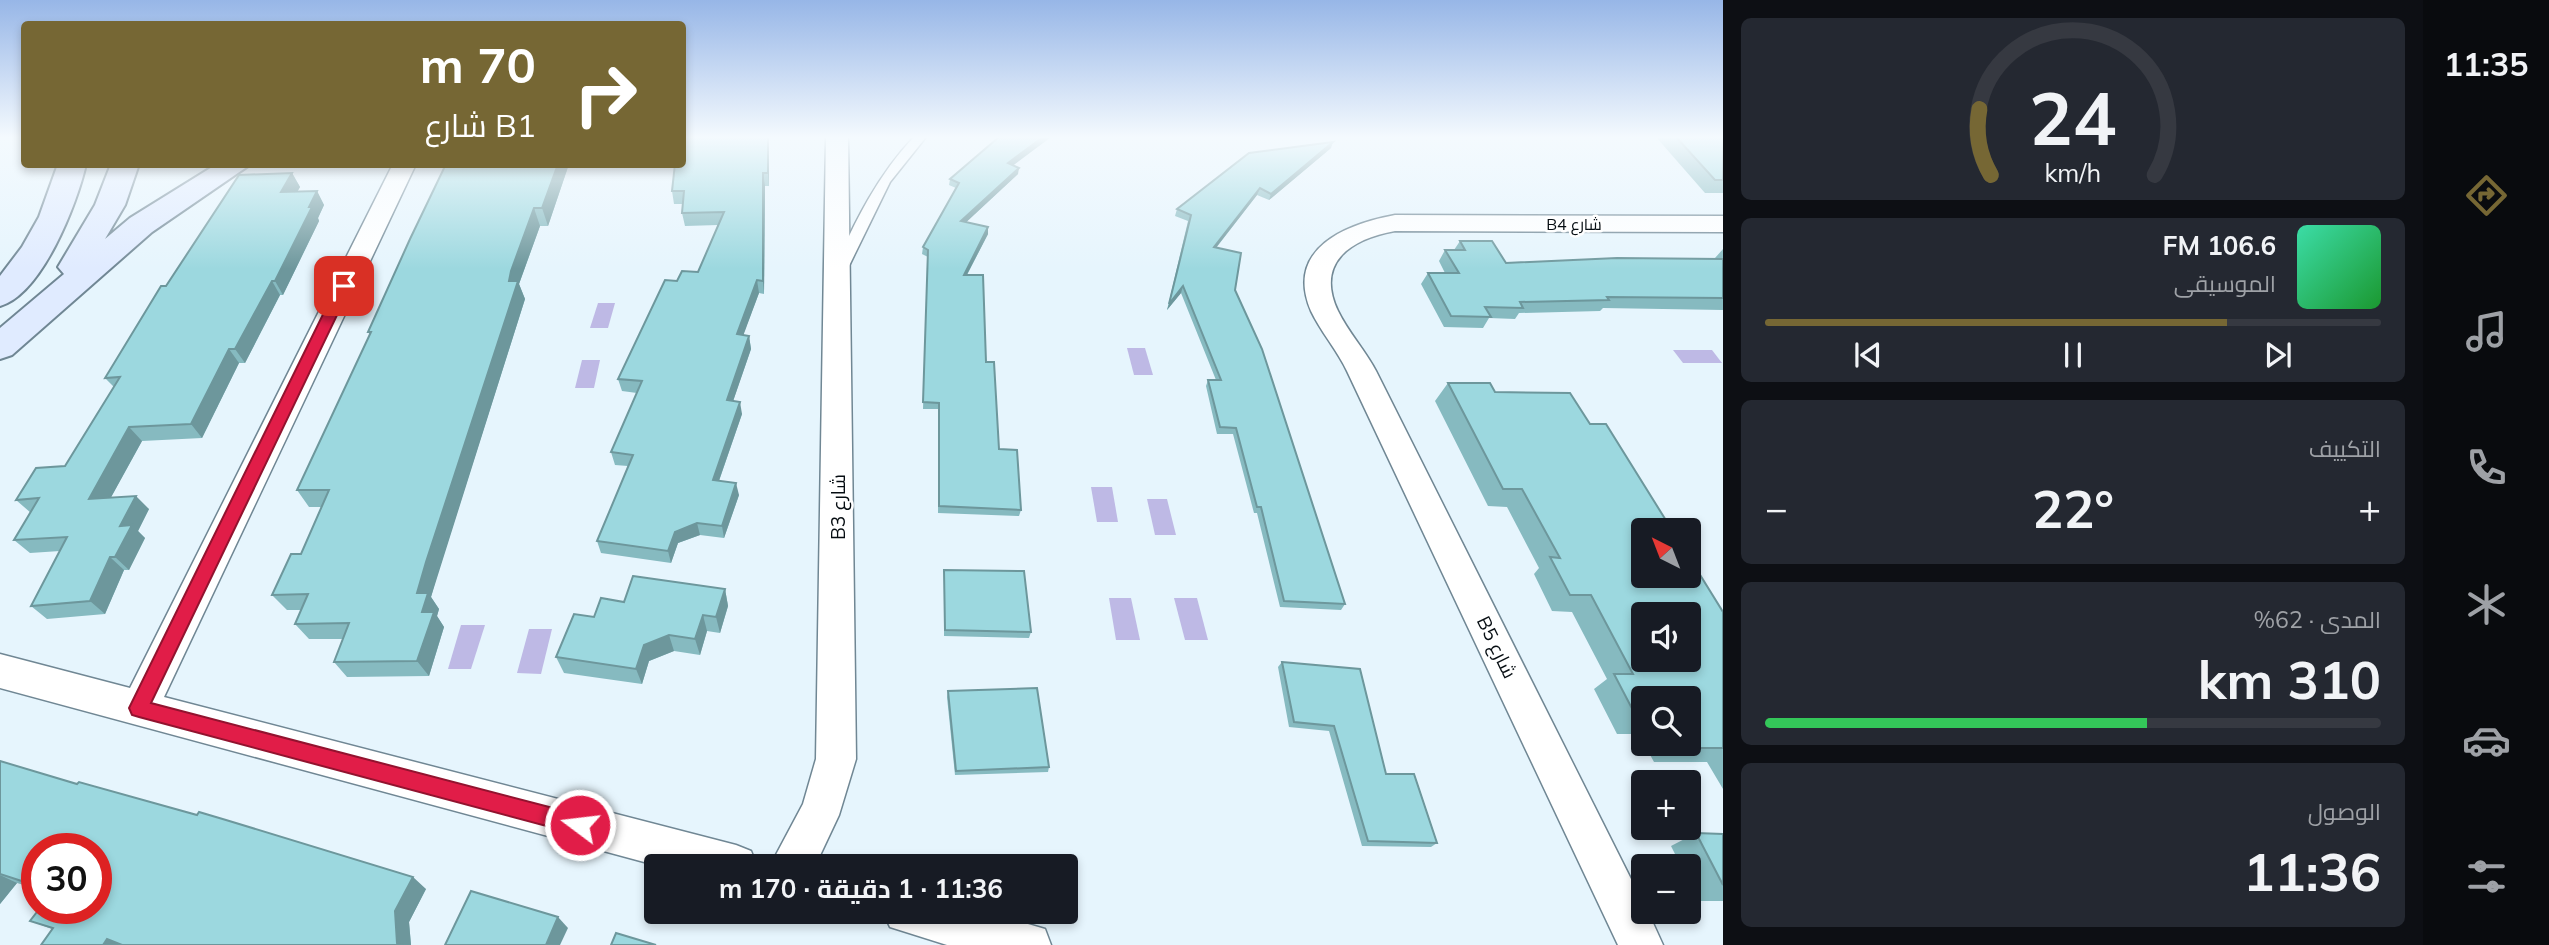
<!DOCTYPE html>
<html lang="ar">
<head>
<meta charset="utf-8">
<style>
  :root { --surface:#171b24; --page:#242831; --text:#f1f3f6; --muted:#9ea1a6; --line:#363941; --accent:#766734 }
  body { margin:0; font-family:Mulish,Cairo,sans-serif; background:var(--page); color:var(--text); direction:rtl; height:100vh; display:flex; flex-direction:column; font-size:26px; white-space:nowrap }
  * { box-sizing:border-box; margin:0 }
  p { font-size:23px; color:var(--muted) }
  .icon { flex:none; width:38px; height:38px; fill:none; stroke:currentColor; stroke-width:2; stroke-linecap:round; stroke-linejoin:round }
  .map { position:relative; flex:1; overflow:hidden; direction:ltr }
  .sheet { display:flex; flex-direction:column; gap:18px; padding:18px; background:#0d0f14; width:700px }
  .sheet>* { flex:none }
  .hud { position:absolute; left:21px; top:21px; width:665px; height:147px; border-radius:7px; box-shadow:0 4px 10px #0003; direction:rtl; background:#766734; color:#fff; overflow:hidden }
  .needle { width:46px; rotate:318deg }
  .fabs { position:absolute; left:1631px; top:518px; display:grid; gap:14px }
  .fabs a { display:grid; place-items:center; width:70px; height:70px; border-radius:7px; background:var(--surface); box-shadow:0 4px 10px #0003; font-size:35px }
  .speed { position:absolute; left:21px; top:833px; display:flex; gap:14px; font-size:35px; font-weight:700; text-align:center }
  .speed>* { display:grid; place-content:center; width:91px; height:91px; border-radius:50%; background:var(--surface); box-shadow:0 4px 10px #0003; line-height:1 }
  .speed .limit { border:10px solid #d22; background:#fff; color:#111 }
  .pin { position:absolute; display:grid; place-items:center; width:60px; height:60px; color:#fff; margin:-30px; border-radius:14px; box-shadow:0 4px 10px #0006 }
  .me { position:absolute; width:77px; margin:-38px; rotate:285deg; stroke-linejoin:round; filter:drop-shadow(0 0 5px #0008) }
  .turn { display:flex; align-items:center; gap:24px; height:147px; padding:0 35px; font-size:32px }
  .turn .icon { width:91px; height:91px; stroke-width:2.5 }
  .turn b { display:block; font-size:49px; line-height:60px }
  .big { font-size:52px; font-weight:700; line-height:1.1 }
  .sheet .tile { flex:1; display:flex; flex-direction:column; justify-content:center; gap:10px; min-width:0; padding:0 24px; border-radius:10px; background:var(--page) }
  .sheet .dial { align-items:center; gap:0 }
  .dial svg { height:182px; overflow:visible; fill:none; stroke:var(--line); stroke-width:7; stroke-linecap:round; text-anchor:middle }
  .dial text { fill:var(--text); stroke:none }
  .song { display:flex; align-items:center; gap:21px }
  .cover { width:84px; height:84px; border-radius:10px; background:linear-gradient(135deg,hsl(160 70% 55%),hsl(130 70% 35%)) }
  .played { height:7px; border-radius:4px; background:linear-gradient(90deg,var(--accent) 75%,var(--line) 75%) }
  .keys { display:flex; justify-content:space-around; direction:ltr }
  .heat { display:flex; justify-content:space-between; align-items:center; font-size:38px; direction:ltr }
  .charge { height:10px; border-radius:5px; background:linear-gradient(90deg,#34c759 62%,var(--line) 0) }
  .trip { position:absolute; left:644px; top:854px; width:434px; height:70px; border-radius:7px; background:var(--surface); box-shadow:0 4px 10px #0003; font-weight:700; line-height:70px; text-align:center; direction:rtl }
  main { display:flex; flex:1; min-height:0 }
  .menu { display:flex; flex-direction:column; width:126px; justify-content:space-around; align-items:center; background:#090b0e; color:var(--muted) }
  .menu .icon { width:49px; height:49px }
  .menu .current { color:var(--accent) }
  .menu b { font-size:32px; color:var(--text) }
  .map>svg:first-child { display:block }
  .water { fill:#beb9e5 }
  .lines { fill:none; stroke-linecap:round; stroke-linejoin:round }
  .lane-casing { stroke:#708794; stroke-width:3 }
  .street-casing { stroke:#708794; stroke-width:3 }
  .secondary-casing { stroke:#708794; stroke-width:4 }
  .lane { fill:#fff; fill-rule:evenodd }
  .street { fill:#fff; fill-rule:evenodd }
  .secondary { fill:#e0ebff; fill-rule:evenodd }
  .wall { fill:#86bac0 }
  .shaded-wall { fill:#6d979c }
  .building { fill:#9cd8df; stroke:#6d979c; stroke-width:2; fill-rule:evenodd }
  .route { fill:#e11d48; stroke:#92132f; stroke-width:2 }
  .labels { text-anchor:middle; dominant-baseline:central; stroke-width:5; stroke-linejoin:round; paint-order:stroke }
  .far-street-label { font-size:16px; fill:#060d12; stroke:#fff }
  .street-label { font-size:19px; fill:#060d12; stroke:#fff }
</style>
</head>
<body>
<main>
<nav class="menu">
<b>11:35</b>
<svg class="icon current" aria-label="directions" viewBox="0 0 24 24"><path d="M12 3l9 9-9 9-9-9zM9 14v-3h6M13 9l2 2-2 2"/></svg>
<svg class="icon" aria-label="music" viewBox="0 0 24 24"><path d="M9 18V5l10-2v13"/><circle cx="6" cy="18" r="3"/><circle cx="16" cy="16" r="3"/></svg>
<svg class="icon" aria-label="phone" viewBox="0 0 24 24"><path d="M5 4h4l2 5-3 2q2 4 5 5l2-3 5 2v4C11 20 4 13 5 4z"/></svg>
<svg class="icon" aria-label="climate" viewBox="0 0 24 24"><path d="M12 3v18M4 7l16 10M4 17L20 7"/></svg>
<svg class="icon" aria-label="car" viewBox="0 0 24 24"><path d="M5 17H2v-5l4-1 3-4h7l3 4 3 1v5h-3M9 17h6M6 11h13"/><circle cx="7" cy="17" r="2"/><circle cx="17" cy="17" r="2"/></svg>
<svg class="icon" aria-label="filters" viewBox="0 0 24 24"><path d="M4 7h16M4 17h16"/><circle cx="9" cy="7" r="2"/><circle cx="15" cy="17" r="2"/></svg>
</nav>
<section class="sheet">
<div class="tile dial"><svg viewBox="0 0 100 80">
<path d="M14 69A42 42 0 1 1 86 69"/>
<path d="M14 69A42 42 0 0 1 9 40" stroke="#766734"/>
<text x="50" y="56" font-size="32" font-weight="700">24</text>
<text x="50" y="72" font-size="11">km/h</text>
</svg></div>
<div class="tile">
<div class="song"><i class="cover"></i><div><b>106.6 FM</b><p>الموسيقى</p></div></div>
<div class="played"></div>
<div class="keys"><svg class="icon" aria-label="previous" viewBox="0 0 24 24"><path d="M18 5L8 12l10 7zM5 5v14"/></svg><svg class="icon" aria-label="pause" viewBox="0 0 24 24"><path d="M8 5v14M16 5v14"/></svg><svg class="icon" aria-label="next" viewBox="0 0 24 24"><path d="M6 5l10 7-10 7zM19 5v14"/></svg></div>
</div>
<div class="tile"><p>التكييف</p>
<div class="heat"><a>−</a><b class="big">22°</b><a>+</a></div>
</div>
<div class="tile"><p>المدى · 62%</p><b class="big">310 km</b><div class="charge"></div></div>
<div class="tile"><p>الوصول</p><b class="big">11:36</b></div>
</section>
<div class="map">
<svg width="1723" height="945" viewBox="0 0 1723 945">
  <rect width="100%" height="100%" fill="#e6f5fd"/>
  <g class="water">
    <polygon points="598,303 615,303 608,328 590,328"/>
    <polygon points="1127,348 1145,348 1153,375 1134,375"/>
    <polygon points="1673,350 1712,350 1722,363 1683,363"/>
    <polygon points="582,360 600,360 594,388 575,388"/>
    <polygon points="1091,487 1112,487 1118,522 1097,522"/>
    <polygon points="1147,499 1167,499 1176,535 1155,535"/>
    <polygon points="1109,598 1131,598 1140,640 1116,640"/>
    <polygon points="1174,598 1197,598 1208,640 1185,640"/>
    <polygon points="461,625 485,625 471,669 448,669"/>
    <polygon points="529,629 552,629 541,674 517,673"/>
  </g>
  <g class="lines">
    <g class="lane-casing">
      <path id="lane" d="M914,137H926L890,182L846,272H836L834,269C855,221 878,175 914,137Z"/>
    </g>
    <g class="street-casing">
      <g id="street">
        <polygon points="826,137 848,137 856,759 839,815 815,866 770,866 803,804 816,759"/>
        <polygon points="393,164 416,164 164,697 736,845 751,851 757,866 659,866 0,688 0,654 130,688"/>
        <path d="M1395,215L1723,216V232L1395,231C1351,239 1315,262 1338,311C1348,332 1365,350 1376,371L1643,903V912H1648L1663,945H1618L1347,371C1337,350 1321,332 1311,311C1284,248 1347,224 1395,215Z"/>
        <polygon points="883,912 987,912 1045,929 1051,945 947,945 890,927"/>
      </g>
    </g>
    <g class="secondary-casing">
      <g id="secondary">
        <path d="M58,164H86C77,204 42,294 0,306V276L22,247L39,217Z"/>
        <polygon points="111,164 139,164 125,205 105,239 130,218 217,164 251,164 152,232 12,355 0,359 0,328 64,274 58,267 95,205"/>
      </g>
    </g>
    <use href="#lane" class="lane"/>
    <use href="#street" class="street"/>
    <use href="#secondary" class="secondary"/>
  </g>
  <g class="wall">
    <polygon points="769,137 769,186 765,186 764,294 759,293 743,335 749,336 751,349 733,401 742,414 719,481 739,495 724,538 700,535 678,543 671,563 601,553 597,541 628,466 615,465 611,452 637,393 622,391 618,379 677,281 698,272 718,225 685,226 682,213 683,204 674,204 672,191"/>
    <polygon points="999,137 1051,137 1013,165 1018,174 966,222 988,234 967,275 986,362 999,449 1021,510 1019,516 938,513 939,409 923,409 928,257 922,254 923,247 956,188 949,185 950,179"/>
    <polygon points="1656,137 1723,137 1723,193 1705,193"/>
    <polygon points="1331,148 1269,200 1257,195 1216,248 1235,290 1345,604 1341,610 1280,607 1257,513 1254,513 1233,434 1217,434 1206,386 1208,380 1216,380 1181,293 1167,310 1188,221 1175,216 1177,209"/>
    <polygon points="446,164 569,164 548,226 540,226 519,284 525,299 436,579 431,597 439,609 437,616 444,627 429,676 347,677 334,662 343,639 309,639 295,624 301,610 287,610 272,595 301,554 321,507 309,507 297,490 370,335 368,332"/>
    <polygon points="292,173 300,187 297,192 317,191 324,205 318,218 319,221 283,295 280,295 245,363 239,363 202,438 142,441 111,497 149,509 138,531 145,538 129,570 124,570 105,614 47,619 31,606 60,551 30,553 14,540 31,513 16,500 65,466 114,387 105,378 166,286"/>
    <polygon points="1460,241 1506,263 1717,259 1715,258 1723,249 1723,310 1603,308 1600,311 1519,313 1515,319 1489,318 1483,328 1444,327 1421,284 1428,273 1445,273 1439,261 1445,250 1454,250"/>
    <polygon points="1448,383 1495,392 1590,424 1723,612 1723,789 1707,762 1654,762 1644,744 1689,744 1643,698 1643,742 1639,734 1617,734 1594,689 1607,679 1572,612 1552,611 1534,574 1539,568 1507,507 1488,506 1435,401"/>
    <polygon points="944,570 1031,632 1029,638 944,636"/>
    <polygon points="725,589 728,606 720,633 707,631 700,655 674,651 649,661 642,684 564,673 556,657 594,617 624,602"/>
    <polygon points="1282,662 1386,774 1437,843 1431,847 1362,846 1329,731 1289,727 1278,667"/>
    <polygon points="948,691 1049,767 1048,772 955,775 947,697"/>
    <polygon points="0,761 426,889 409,922 411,945 41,945 52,929 30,921 96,908 37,849 37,889 17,883 0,904"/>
    <polygon points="1696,833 1723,834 1723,901 1699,901 1689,881 1689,866 1681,866 1671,846"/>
  </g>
  <g class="shaded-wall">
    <polygon points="768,137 769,137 769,186 768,173"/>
    <polygon points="1043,137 1051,137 1007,170 1008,163"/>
    <polygon points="1333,142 1331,148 1269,200 1271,194"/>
    <polygon points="558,164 569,164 548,226 542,208"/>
    <polygon points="1019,168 1018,174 960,228 961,221"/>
    <polygon points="292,173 300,187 289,206 281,192"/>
    <polygon points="763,173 765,186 764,294 763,281"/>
    <polygon points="1260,188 1257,195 1211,254 1214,247"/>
    <polygon points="317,191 324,205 318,218 319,221 283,295 275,281"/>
    <polygon points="534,208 540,226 519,284 525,299 431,597 439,609 437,616 444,627 429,676 417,661 422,612 417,593 509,281 511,271"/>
    <polygon points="988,227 988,234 963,282 964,275"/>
    <polygon points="757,280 759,293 739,347 737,334"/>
    <polygon points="272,281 280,295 245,363 235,349"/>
    <polygon points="1183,286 1181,293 1167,310 1169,304"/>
    <polygon points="749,336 751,349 729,413 727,400"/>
    <polygon points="229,349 239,363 202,438 191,424"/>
    <polygon points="740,402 742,414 715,492 713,480"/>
    <polygon points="129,427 142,441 103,512 89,499"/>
    <polygon points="736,483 739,495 724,538 722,526"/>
    <polygon points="136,496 149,509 138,531 145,538 129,570 115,557 120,526"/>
    <polygon points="697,523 700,535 678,543 671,563 668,551 675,532"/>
    <polygon points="110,557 124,570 105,614 90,601"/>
    <polygon points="725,589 728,606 720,633 716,617"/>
    <polygon points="703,615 707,631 700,655 695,639"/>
    <polygon points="669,635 674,651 649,661 642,684 636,669 644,645"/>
    <polygon points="0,875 17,883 0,904"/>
    <polygon points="413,877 426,889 409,922 411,945 400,945 397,943 395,911"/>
    <polygon points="558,917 568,928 560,945 546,945"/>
    <polygon points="107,939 121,945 103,945"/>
  </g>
  <g class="building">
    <polygon points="682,137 768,137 768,173 763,173 763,281 757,280 737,334 749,336 727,400 740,402 713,480 736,483 722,526 697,523 675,532 668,551 597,541 633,455 611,452 642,381 618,379 665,280 677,281 682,271 698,272 724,212 682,213 684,191 672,191 675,164 682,164"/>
    <polygon points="999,137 1043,137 1008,163 1019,168 961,221 988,227 964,275 983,275 986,362 994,362 999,449 1017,450 1021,510 939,506 939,403 923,402 928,250 923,247 959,183 950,179"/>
    <polygon points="1676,137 1723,137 1723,180 1715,180"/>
    <polygon points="1333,142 1271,194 1260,188 1214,247 1241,253 1235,290 1262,349 1345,604 1284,601 1261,507 1257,507 1236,428 1220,427 1208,380 1221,380 1183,286 1169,304 1191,215 1177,209 1249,153"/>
    <polygon points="446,164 558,164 542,208 534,208 511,271 509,281 518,281 426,562 417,593 428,593 422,612 434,612 417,661 334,662 349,623 295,624 308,594 272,595 291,554 301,554 329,490 297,490 371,332 368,332 410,239"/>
    <polygon points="292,173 281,192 317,191 309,207 312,207 275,281 272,281 235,349 229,349 191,424 129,427 89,499 136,496 120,526 132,525 115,557 110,557 90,601 31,606 67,537 14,540 39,498 16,500 36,468 65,466 120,377 105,378 161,286 166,286 239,175"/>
    <polygon points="1460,241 1492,241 1506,263 1617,258 1723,259 1723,298 1607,297 1609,300 1520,302 1523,308 1485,307 1491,317 1451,316 1428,273 1459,273 1445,250 1465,250"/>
    <path d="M1448,383H1490L1495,392L1570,393L1590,424H1606L1672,530H1643V576H1689V557L1723,612V748H1677L1675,744H1689V698H1643V720H1638L1614,674H1633L1591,595H1570L1550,557L1560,558L1522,489H1503ZM1643,614H1689V660H1643Z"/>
    <polygon points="944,570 1024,571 1031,632 945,630"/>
    <polygon points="633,576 725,589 716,617 703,615 695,639 669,635 644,645 636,669 556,657 574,614 594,617 601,598 624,602"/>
    <polygon points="1282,662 1360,669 1386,774 1414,774 1437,843 1368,841 1334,726 1294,722"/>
    <polygon points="1037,688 1049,767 956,771 948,691"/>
    <polygon points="0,761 77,784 79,782 197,815 199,812 226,820 413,877 395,911 397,943 403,945 122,945 107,939 103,945 41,945 53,928 30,921 40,908 96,908 96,849 37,849 37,886 0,874"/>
    <polygon points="1696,833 1723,834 1723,885"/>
    <polygon points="471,891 558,917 546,945 445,945"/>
    <polygon points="616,933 656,945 611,945"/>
  </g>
  <linearGradient id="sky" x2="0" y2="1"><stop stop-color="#97b6e7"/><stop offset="0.51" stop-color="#f4fafe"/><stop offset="1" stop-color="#f4fafe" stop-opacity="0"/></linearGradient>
  <rect width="1723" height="269" fill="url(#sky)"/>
  <polygon class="route" points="344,282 351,286 151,703 580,815 587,818 590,825 587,832 580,835 139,717 132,715 129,708 337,286"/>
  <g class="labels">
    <g class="far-street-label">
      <text x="1574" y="224">B4 شارع</text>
    </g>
    <g class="street-label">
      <text transform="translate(838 507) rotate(-90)">B3 شارع</text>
      <text transform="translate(1497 647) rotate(64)">B5 شارع</text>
    </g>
  </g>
</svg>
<div class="fabs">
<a><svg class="needle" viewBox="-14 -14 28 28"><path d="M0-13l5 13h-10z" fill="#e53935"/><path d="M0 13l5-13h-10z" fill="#9ea1a6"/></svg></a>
<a><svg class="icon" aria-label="sound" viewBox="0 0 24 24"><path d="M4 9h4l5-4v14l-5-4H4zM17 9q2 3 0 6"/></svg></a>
<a><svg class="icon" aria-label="search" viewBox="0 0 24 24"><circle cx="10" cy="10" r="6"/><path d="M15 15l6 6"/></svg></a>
<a>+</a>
<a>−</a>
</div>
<div class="speed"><div class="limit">30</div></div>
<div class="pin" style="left:344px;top:286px;background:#d93025"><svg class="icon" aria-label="arrive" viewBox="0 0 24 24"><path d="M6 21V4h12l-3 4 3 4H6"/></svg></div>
<svg class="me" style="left:580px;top:825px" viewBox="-20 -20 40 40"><circle r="17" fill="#e11d48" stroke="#fff" stroke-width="3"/><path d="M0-11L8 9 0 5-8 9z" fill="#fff"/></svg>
<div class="trip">11:36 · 1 دقيقة · 170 m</div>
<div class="hud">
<div class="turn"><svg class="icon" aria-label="right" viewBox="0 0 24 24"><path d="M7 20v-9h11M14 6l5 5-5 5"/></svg><div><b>70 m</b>B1 شارع</div></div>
</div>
</div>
</main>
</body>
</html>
